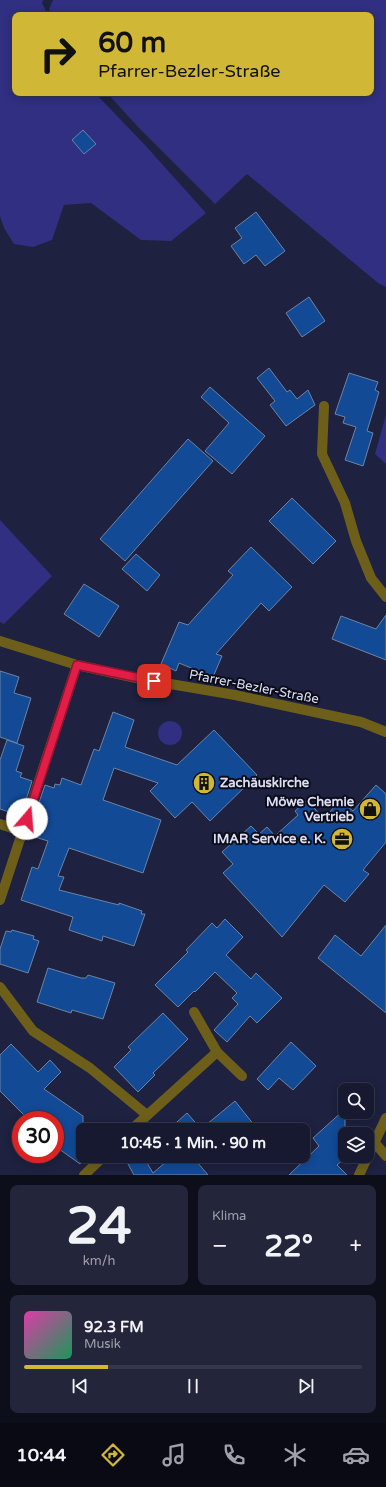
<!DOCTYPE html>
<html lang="de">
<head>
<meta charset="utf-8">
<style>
  :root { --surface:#16192f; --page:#23263b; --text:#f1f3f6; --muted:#9ea0aa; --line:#35384b; --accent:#d0b736 }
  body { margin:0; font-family:"Varela Round",sans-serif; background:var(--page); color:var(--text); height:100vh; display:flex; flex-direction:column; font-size:15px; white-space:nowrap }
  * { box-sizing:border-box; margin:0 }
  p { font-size:13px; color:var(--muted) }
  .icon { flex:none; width:22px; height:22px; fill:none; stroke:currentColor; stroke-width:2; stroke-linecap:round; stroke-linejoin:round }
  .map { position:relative; height:1175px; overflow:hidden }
  .sheet { display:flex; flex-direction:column; gap:10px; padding:10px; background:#0c0e1a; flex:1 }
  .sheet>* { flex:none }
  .hud { position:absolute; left:12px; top:12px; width:362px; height:84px; border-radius:8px; box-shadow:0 2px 10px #0003,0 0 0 1px var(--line); background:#d0b736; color:#111; overflow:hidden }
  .buttons { position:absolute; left:338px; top:1083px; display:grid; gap:8px }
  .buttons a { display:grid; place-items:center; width:36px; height:36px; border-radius:8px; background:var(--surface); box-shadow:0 2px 10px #0003,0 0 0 1px var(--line); font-size:20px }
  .speed { position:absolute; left:12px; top:1111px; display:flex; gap:8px; font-size:20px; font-weight:700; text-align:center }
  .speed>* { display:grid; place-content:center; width:52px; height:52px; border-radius:50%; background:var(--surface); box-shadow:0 2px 10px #0003,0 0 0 1px var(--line); line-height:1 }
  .speed .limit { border:6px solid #d22; background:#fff; color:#111 }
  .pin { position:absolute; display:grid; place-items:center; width:34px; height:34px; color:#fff; margin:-17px; border-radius:8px; box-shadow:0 2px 6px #0006 }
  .me { position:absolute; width:44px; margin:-22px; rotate:18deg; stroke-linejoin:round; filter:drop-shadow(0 0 3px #0008) }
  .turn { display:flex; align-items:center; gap:14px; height:84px; padding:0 20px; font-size:18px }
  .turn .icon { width:52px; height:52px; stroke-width:2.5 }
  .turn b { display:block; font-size:28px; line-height:34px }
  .big { font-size:30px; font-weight:700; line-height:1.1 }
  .sheet .card { flex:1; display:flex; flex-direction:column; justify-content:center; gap:6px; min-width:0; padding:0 14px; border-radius:8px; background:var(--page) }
  .sheet .dial { align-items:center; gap:0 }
  .dial b { font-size:52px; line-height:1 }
  .song { display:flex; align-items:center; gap:12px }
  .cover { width:48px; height:48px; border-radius:6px; background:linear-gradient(135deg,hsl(320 70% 55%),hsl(150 70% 35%)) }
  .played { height:4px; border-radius:2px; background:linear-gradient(90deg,var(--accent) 25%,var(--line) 25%) }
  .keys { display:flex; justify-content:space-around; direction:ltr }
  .heat { display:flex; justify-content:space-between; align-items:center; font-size:22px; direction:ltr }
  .sheet .tiles { flex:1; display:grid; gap:10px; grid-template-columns:1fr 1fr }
  .card:last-child { grid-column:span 2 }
  .trip { position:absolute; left:76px; top:1123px; width:234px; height:40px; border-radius:8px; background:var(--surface); box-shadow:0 2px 10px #0003,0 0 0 1px var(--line); font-weight:700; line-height:40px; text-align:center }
  .menu { display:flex; height:64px; justify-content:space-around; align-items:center; background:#090a13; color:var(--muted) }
  .menu .icon { width:28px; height:28px }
  .menu .selected { color:var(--accent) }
  .menu b { font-size:18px; color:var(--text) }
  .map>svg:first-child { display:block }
  .green { fill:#302f81 }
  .building { fill:#124a96; stroke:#6d83a3 }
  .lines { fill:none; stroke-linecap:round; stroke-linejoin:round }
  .minor { stroke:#6d5f1a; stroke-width:10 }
  .tertiary { stroke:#6d5f1a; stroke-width:10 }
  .route-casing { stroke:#92132f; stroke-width:10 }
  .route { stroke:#e11d48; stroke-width:7 }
  .labels { text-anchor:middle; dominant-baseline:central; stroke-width:4; stroke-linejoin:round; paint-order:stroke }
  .street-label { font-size:13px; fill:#dde0f4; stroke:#0b0c19 }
  .poi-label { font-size:13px; font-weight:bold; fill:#dde0f4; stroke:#0b0c19; text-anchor:end }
</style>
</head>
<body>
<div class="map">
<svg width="386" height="1175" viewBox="0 0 386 1175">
  <rect width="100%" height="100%" fill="#1e213f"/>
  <g class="green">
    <polygon points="0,0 43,0 42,3 48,15 15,15 15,93 95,93 144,144 206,213 171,241 141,240 91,203 64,205 52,240 33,247 14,244 4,228 0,216"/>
    <polygon points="53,0 386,0 386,287 378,283 247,174 215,204 138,127 107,93 371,93 371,15 53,15 49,9"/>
    <polygon points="386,415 386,464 375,454"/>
    <polygon points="0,520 52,576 4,624 0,622"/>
    <circle cx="170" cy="733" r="12"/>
  </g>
  <g class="building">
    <polygon points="83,130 96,144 84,154 72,140"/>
    <polygon points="256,212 285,251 265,266 256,255 244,264 231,246 242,238 235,228"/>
    <polygon points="309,297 325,321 302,337 286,313"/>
    <polygon points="269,368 287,392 290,390 297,399 308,390 315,405 286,426 270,405 275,401 257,378"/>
    <polygon points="349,373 378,382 375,390 379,392 367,431 373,433 363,466 345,460 356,427 343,423 345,417 335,414"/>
    <polygon points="210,387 265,436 232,474 205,451 229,423 201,397"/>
    <polygon points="188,439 213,461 125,561 100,539"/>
    <polygon points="292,498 336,541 313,564 269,521"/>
    <polygon points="251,547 292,587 269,611 261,603 216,654 222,656 213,677 179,663 176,671 161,664 179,622 188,625 233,575 228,571"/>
    <polygon points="136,554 160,575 147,591 122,569"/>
    <polygon points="84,584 119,606 99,637 64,614"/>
    <polygon points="386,615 386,660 332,639 341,616 376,629"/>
    <polygon points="0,671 19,677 14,693 31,698 17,743 0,737"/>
    <polygon points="113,712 134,720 125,747 177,765 214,730 257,775 210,821 192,802 175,818 150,791 158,783 114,768 103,800 161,820 143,873 69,848 58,876 64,877 59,890 119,905 119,903 142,911 141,914 145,914 134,946 103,936 102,941 69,930 73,917 21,900 32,867 38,869 48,841 35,837 40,823 33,820 45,785 54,788 55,784 60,785 62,778 81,785 94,749 99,751"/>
    <polygon points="7,740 24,746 16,771 22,773 20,777 32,781 21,816 0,809 0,760"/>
    <polygon points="376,785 386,794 386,842 363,870 369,874 345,902 324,885 282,937 223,873 233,864 222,852 251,826 259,834 267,827 275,836 298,815 295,811 307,800 324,819 340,800 353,811"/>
    <polygon points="225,919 243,937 226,955 251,979 256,973 282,998 257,1023 250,1016 227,1042 214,1030 238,1004 232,998 237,993 215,972 195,992 194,991 178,1007 155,985 188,952 186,950 212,923 217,928"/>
    <polygon points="386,925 386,1013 318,958 335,935 361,956"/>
    <polygon points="12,930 34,936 33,939 39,941 28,973 0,964 0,949 6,931 11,932"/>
    <polygon points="48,968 81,978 86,978 88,975 115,983 103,1019 72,1010 71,1013 37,1002"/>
    <polygon points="163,1013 188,1039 153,1073 155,1075 138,1092 114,1067 131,1050 128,1047"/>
    <polygon points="291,1042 316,1066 293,1090 279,1078 268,1090 257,1079"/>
    <polygon points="11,1044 38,1072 50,1060 61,1072 44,1089 83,1116 83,1122 95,1130 83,1130 83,1156 86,1156 80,1164 55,1146 55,1120 29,1120 0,1091 0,1055"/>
    <polygon points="235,1101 258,1130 168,1130 187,1113 201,1129"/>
    <polygon points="345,1109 345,1158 337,1165 347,1175 289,1175 319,1146 313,1138"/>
    <polygon points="141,1156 143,1156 153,1173 173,1156 192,1156 208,1175 134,1175 128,1164"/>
  </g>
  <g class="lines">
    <g class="minor">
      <polyline points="324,406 322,454 345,503 356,541 371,578 386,597"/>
      <polyline points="0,824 23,832"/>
      <polyline points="0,900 77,665"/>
      <polyline points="0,987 33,1031 90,1068 147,1115"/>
      <polyline points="217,1052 242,1076"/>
      <polyline points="131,1130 217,1052 194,1012"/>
      <polyline points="374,1142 386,1156"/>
      <polyline points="84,1175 104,1156"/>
      <polyline points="359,1175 386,1118"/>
    </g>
    <polyline class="tertiary" points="0,641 77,665 141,679 235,695 361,722 386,732"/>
  </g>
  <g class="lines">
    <g class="route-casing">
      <polyline id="route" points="27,819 77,665 154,681"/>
    </g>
    <use href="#route" class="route"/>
  </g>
  <defs>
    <g id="building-disc" transform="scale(1.15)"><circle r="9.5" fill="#d0b736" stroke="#0b0c19"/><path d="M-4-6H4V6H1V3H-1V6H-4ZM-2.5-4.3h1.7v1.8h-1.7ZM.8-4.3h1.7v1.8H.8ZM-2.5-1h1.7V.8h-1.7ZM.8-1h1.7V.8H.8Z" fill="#111"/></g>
    <g id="shop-disc" transform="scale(1.15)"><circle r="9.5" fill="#d0b736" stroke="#0b0c19"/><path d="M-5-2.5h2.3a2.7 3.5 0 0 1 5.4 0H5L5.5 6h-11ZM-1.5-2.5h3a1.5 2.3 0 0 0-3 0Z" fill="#111"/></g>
    <g id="office-disc" transform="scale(1.15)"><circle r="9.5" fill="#d0b736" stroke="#0b0c19"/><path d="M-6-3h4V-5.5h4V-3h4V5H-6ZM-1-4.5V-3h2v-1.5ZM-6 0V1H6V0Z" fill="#111"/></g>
  </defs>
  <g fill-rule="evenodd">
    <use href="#building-disc" x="204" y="783"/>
    <use href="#shop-disc" x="370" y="809"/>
    <use href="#office-disc" x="342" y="839"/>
  </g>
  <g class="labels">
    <g class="street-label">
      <text transform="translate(254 687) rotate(11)">Pfarrer-Bezler-Straße</text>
    </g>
    <g class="poi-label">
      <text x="220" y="783" text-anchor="start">Zachäuskirche</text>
      <text x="354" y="802">Möwe Chemie<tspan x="354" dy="15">Vertrieb</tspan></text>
      <text x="326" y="839">IMAR Service e. K.</text>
    </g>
  </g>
</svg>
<div class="buttons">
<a><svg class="icon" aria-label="search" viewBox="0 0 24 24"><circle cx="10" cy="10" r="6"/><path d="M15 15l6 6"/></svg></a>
<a><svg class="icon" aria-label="layers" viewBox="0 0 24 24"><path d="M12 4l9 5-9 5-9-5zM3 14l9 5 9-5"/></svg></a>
</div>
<div class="speed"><div class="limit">30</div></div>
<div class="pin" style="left:154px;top:681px;background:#d93025"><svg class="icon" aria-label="arrive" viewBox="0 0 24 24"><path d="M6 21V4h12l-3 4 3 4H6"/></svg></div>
<svg class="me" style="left:27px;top:819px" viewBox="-20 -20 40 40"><circle r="19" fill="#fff"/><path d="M0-13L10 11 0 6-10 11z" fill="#e11d48"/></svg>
<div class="trip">10:45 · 1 Min. · 90 m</div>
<div class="hud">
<div class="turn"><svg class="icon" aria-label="right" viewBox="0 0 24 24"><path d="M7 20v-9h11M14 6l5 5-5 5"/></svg><div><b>60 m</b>Pfarrer-Bezler-Straße</div></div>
</div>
</div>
<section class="sheet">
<div class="tiles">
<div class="card dial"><b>24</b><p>km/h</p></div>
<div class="card"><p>Klima</p>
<div class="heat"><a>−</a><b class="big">22°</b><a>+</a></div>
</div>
<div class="card">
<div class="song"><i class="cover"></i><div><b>92.3 FM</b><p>Musik</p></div></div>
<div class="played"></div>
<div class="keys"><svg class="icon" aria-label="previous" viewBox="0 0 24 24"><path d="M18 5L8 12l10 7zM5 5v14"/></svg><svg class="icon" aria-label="pause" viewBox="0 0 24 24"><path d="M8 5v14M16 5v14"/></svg><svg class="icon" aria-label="next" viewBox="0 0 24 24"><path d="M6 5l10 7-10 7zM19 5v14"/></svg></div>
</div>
</div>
</section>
<nav class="menu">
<b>10:44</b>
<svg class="icon selected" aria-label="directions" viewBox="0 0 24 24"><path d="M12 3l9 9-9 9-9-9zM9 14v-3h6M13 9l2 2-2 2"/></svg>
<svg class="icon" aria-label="music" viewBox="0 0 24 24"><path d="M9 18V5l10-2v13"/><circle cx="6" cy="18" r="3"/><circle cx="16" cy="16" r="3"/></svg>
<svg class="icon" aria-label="phone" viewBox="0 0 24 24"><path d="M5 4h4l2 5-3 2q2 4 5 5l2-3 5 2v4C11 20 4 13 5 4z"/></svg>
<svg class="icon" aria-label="climate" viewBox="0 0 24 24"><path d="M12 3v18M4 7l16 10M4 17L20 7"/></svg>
<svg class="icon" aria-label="car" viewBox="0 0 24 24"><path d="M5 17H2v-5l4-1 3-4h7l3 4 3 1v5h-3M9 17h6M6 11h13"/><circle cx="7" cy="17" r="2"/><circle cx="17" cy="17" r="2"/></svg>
</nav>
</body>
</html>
